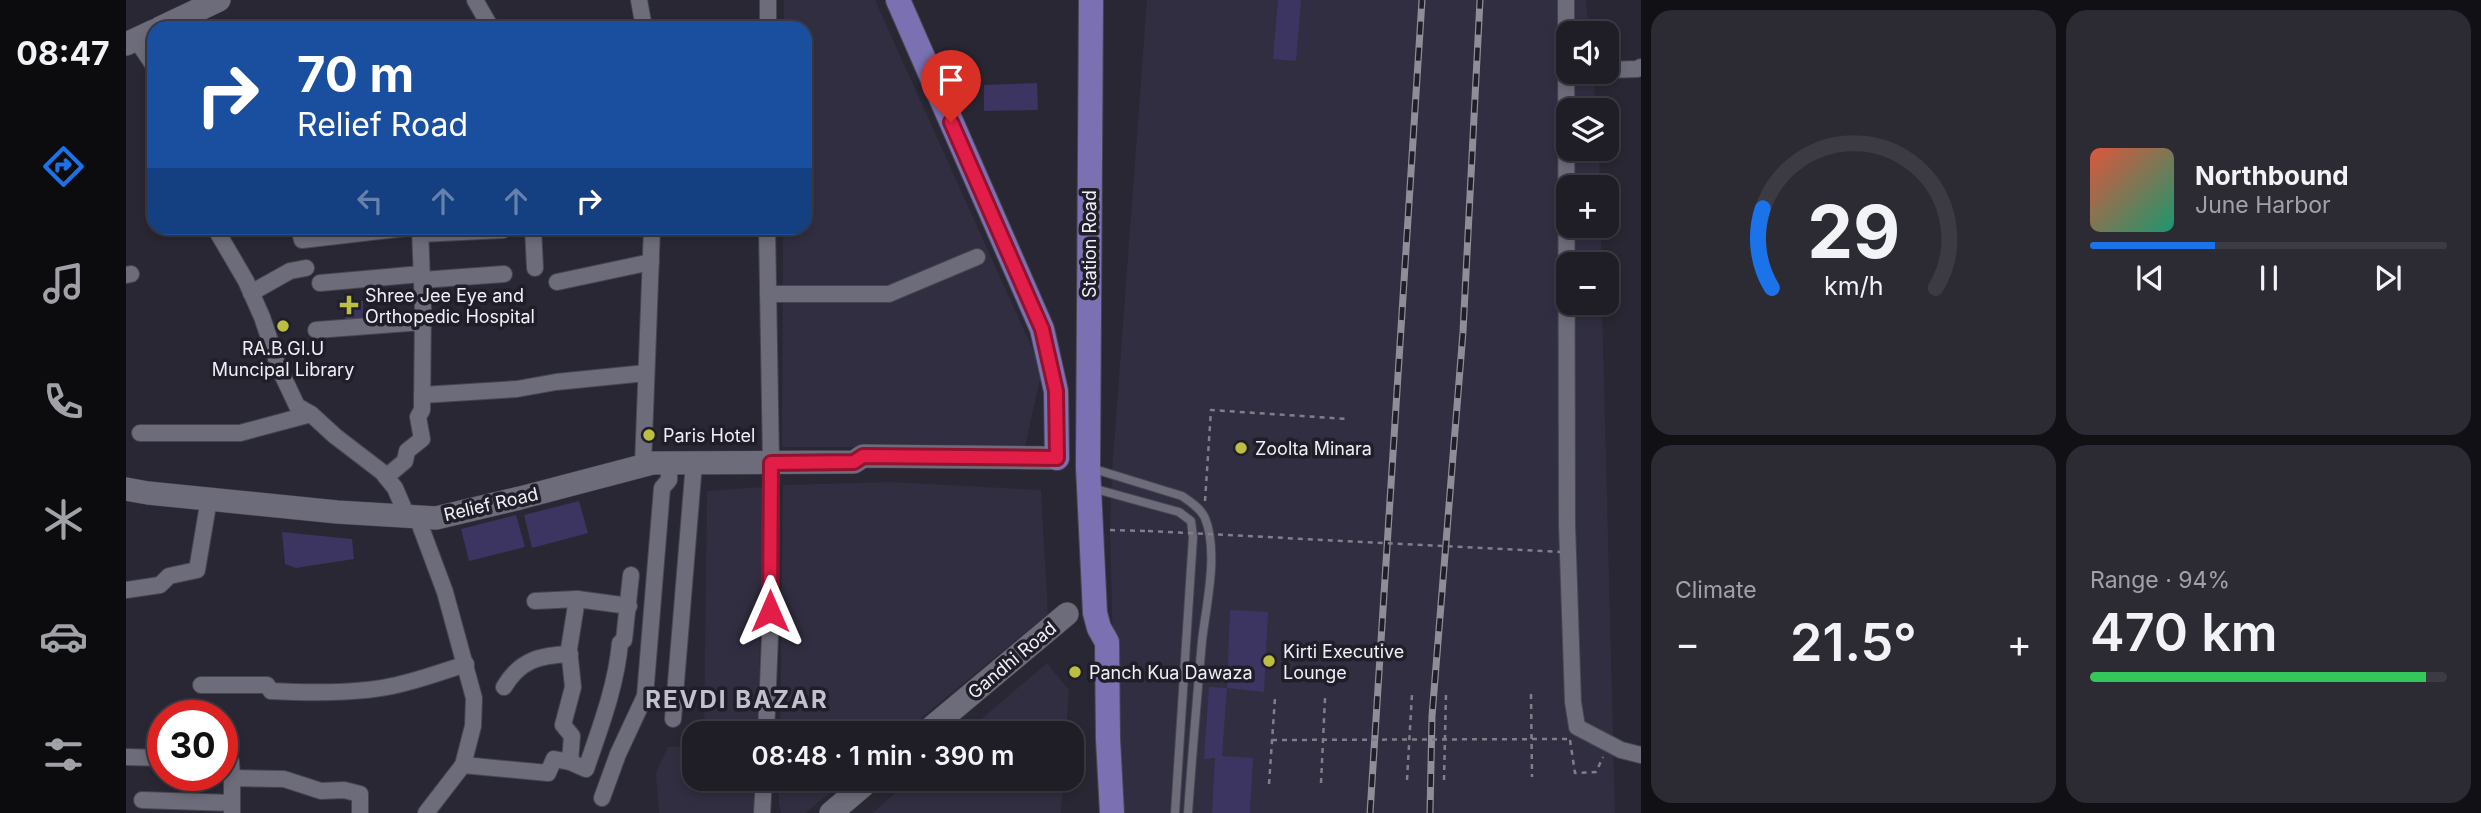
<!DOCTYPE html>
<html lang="en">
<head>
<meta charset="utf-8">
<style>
  :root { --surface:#1f1d26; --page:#2c2a32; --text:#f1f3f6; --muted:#a1a2a7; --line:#3c3b43; --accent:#1a73e8 }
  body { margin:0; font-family:Inter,sans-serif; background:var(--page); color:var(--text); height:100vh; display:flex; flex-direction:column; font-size:26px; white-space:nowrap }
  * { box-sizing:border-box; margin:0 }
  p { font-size:23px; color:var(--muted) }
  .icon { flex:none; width:38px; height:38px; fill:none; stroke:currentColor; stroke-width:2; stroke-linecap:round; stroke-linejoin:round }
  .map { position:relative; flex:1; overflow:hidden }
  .panel { display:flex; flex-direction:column; gap:10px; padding:10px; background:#111015; width:840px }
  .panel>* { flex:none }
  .top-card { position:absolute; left:21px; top:21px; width:665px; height:214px; border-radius:21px; box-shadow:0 4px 10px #0003,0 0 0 2px var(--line); background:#1a4fa0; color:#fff; overflow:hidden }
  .tools { position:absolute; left:1430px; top:21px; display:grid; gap:14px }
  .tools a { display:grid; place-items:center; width:63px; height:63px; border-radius:14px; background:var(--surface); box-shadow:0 4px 10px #0003,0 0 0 2px var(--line); font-size:35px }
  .speed { position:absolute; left:21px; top:700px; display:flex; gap:14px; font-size:35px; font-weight:700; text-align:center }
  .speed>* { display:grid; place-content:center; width:91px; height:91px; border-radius:50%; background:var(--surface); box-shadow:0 4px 10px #0003,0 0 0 2px var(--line); line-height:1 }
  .speed .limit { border:10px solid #d22; background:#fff; color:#111 }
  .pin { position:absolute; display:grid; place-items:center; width:60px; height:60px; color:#fff; margin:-72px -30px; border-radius:50% 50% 50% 0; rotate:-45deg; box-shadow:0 0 7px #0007 }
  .pin .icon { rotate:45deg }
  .me { position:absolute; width:77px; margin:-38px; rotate:0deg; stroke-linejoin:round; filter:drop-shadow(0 0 5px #0008) }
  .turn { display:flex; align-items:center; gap:24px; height:147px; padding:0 35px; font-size:32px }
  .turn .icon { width:91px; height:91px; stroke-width:2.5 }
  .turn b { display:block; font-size:49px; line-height:60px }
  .lanes { display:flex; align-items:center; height:66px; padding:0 35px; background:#0003; justify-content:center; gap:35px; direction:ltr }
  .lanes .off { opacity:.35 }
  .big { font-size:52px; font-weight:600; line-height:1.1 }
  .panel .card { flex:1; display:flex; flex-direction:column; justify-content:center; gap:10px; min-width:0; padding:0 24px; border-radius:21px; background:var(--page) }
  .panel .dial { align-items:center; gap:0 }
  .dial svg { height:182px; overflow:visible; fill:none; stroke:var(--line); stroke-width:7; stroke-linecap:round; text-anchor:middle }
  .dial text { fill:var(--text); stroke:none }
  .song { display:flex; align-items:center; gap:21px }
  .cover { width:84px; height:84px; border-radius:10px; background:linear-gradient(135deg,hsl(10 70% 55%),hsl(160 70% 35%)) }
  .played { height:7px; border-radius:4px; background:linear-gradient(90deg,var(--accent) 35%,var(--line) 35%) }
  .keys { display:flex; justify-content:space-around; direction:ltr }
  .heat { display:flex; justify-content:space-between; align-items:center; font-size:38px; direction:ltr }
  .charge { height:10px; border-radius:5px; background:linear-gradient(90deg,#34c759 94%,var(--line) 0) }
  .panel .tiles { flex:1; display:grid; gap:10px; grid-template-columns:repeat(2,1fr) }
  .trip { position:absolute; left:556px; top:721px; width:402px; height:70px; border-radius:21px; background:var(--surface); box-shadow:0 4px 10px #0003,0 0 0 2px var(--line); font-weight:600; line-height:70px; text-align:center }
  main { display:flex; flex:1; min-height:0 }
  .menu { display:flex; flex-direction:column; width:126px; justify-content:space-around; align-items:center; background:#0c0c0f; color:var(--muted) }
  .menu .icon { width:49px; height:49px }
  .menu .active { color:var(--accent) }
  .menu b { font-size:32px; color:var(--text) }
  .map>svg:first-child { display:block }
  .built { fill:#302e40 }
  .building { fill:#3c3461 }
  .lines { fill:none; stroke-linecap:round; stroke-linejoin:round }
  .lane-casing { stroke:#474650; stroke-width:10 }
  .street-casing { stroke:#474650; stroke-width:18 }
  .secondary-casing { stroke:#474650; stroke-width:24 }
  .primary-casing { stroke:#474650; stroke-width:26 }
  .path { stroke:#807f89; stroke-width:2.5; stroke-dasharray:5 5; stroke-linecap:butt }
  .lane { stroke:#6d6c7a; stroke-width:8 }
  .street { stroke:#6d6c7a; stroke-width:16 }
  .secondary { stroke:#6d6c7a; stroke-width:23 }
  .primary { stroke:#7b70b1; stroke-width:24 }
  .rail-casing { stroke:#8f8e98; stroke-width:7 }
  .rail { stroke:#1f1e29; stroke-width:4.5; stroke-dasharray:13; stroke-linecap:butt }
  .path-bridge { stroke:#807f89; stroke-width:2.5; stroke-dasharray:5 5; stroke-linecap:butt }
  .route-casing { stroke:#92132f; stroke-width:18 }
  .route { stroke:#e11d48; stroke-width:12 }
  .poi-dot { fill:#bdbf43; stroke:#1f1e29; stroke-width:2.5 }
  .labels { text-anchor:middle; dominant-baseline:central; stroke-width:7; stroke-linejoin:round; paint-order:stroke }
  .street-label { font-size:18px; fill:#f0eff7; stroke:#1f1e29 }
  .poi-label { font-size:18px; fill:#f0eff7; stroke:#1f1e29; text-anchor:start }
  .district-label { font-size:24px; font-weight:bold; letter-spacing:2px; fill:#c1c0cf; stroke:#1f1e29 }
</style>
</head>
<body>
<main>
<nav class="menu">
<b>08:47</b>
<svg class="icon active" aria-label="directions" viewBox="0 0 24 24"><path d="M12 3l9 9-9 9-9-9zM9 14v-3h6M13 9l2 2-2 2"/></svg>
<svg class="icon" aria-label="music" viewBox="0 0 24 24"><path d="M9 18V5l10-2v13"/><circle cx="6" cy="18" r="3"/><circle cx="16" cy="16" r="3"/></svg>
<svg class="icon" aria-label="phone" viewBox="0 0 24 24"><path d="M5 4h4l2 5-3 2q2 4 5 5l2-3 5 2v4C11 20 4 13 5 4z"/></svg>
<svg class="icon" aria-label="climate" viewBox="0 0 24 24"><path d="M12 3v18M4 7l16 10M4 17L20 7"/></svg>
<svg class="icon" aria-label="car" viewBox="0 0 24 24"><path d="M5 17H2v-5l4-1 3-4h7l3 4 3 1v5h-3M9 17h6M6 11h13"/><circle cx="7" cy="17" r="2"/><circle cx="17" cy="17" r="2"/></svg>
<svg class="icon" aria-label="filters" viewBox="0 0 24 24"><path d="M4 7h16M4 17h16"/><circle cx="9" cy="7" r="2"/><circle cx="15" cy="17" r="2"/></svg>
</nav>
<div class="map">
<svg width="1515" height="813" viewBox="0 0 1515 813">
  <rect width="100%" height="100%" fill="#292733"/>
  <g class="built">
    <polygon points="658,0 749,0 916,370 899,447 656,447 657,228 679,228 679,28 658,28"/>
    <polygon points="1021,0 1460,0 1463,33 1442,33 1442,72 1467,72 1470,110 1442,110 1442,149 1473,149 1474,187 1442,187 1442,226 1475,226 1475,264 1442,264 1442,303 1476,303 1489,813 991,813 984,530 986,472"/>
    <polygon points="766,482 915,490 922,614 777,733 654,733 657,485"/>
    <polygon points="637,487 632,733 578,733 581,491"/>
    <polygon points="921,663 943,690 940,733 839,733"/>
    <polygon points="569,743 569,779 631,779 630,813 533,813 530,773 542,747 563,746"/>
    <polygon points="653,779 721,779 679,813 655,813 653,804"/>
    <polygon points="786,779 937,779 935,813 746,813"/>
  </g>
  <g class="building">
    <polygon points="1152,0 1175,0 1170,61 1147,59"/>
    <polygon points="911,83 912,110 858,111 858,85"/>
    <rect x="219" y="301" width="18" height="20"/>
    <polygon points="453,501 462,533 406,548 398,515"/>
    <polygon points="390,515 399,547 343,561 335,529"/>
    <polygon points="156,532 226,539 228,559 170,568 159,564"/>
    <polygon points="1104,610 1142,612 1138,692 1101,688"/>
    <polygon points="1083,687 1101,688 1096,756 1127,758 1124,813 1086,813 1089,758 1078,759"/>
  </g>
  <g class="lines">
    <g class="lane-casing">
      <g id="lane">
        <path d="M965,468L1056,496C1065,502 1075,509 1079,518C1093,553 1080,605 1076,641C1071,698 1066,756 1062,813"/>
        <polyline points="966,488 1053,512 1065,521 1067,537 1049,813"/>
      </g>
    </g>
    <g class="street-casing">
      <g id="street">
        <polyline points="349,0 365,28"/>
        <polyline points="513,0 518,28"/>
        <polyline points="1440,0 1441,525 1447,702 1451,727 1495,750 1515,755"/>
        <polyline points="642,28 642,0"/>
        <polyline points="10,39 28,66"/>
        <polyline points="1480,70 1511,69 1515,67"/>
        <polyline points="89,228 120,281 136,317 154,370 171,406 185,414 209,436 256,472 269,488 281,516"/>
        <polyline points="173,228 176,240 280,228"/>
        <polyline points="407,228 409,268"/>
        <polyline points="294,234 377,230"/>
        <polyline points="0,275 5,274"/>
        <polyline points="296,280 378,274"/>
        <polyline points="431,282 525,262"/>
        <polyline points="194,283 295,274"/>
        <polyline points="125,293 164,271 180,268"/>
        <polyline points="642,294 763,294 851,257"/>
        <polyline points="190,330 296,322"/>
        <polyline points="296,395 391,389 430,382 520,373"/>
        <polyline points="14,433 114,433 185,414"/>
        <polyline points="517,465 526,228"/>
        <polyline points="260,477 279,461 281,451 296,439 292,417 296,410 297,309 294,228"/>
        <polyline points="291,517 319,592 348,698 347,726 337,765 300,813"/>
        <polyline points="0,590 34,585 43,576 71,570 83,499"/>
        <polyline points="451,599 503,606"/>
        <polyline points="409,601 451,599 443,649 447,687 437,725 446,736 444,762"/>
        <path d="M75,685H141L145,691C183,693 229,694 266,686C291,681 315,672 340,664"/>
        <path d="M378,687C394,660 414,655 444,654"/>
        <polyline points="547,719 568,463"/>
        <polyline points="640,733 644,636 645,463 641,228"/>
        <polyline points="0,757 37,758"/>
        <polyline points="96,759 105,762 106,778"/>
        <path d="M337,765L422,773L428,759L444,762L460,769C474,728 490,687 494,643L498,640L505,575"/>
        <polyline points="476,798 492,754 519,696 536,488 543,480 543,463"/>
        <polyline points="16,800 106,803"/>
        <polyline points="106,813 106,778 158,779 195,791 218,790 234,794 234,813"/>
        <polyline points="636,813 638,779"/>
      </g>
    </g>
    <g class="secondary-casing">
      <g id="secondary">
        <polyline points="34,28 93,0"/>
        <polyline points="0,44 28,31"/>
        <polyline points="0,489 22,493 211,512 310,518 394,498 527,463 728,462 737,456 931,458"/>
        <polyline points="799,733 941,614"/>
        <polyline points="705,813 745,779"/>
      </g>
    </g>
    <g class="primary-casing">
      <g id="primary">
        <polyline points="772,0 916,329 930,391 931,458"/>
        <polyline points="965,0 962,467 969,613 973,628 981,642 982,739 986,813"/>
      </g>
    </g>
    <g class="path">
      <polyline points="1079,501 1085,410 1221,419"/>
      <polyline points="984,530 1022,531"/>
      <polyline points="1405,694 1406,777"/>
      <polyline points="1444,740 1449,773 1470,772 1477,757"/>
      <polyline points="1281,780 1286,694"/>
      <polyline points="1318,780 1320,694"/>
      <polyline points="1195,783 1199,698"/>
      <polyline points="1143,784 1149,698"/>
    </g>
    <use href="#lane" class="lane"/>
    <use href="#street" class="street"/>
    <use href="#secondary" class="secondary"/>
    <use href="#primary" class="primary"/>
    <g class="rail-casing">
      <g id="rail">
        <polyline points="1244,813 1296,0"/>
        <polyline points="1304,813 1306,716 1337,332 1354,0"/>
      </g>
    </g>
    <use href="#rail" class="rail"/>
    <g class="path-bridge">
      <polyline points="1022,531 1434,552"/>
      <polyline points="1146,740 1443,739"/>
    </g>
  </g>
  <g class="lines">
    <g class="route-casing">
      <polyline id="route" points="644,611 645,463 728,462 737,456 931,458 930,391 916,329 825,122"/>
    </g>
    <use href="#route" class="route"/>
  </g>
  <g class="poi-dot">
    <path d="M219.5 294.5h7v7h7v7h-7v7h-7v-7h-7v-7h7z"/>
    <circle cx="157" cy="326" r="7"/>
    <circle cx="523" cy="435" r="7"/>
    <circle cx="1115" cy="448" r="7"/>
    <circle cx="1143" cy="661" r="7"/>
    <circle cx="949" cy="672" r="7"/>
  </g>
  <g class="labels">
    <g class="street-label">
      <text transform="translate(963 244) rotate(-90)">Station Road</text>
      <text transform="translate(365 504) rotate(-13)">Relief Road</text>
      <text transform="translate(886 660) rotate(-40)">Gandhi Road</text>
    </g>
    <g class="poi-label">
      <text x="239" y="295">Shree Jee Eye and<tspan x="239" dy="21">Orthopedic Hospital</tspan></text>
      <text x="157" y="348" text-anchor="middle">RA.B.GI.U<tspan x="157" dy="21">Muncipal Library</tspan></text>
      <text x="537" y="435">Paris Hotel</text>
      <text x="1129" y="448">Zoolta Minara</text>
      <text x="1157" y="651">Kirti Executive<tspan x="1157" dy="21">Lounge</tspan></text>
      <text x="963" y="672">Panch Kua Dawaza</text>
    </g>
    <g class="district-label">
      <text x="611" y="699">REVDI BAZAR</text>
    </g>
  </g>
</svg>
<div class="tools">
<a><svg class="icon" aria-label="sound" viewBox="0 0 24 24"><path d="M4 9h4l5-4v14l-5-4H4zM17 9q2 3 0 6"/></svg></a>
<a><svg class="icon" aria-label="layers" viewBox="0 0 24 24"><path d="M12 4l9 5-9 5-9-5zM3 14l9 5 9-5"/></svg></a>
<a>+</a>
<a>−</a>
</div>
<div class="speed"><div class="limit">30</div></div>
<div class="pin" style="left:825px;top:122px;background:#d93025"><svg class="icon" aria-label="arrive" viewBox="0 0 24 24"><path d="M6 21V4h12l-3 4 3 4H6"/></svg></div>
<svg class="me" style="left:644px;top:611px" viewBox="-20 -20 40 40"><path d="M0-17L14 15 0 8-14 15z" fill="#e11d48" stroke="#fff" stroke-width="4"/></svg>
<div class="trip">08:48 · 1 min · 390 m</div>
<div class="top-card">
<div class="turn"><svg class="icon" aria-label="right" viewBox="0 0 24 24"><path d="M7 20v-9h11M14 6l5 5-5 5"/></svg><div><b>70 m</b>Relief Road</div></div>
<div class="lanes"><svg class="icon off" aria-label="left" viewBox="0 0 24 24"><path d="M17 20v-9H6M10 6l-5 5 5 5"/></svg><svg class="icon off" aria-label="ahead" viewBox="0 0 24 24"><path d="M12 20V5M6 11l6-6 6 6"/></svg><svg class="icon off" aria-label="ahead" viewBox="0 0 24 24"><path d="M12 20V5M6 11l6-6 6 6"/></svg><svg class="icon" aria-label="right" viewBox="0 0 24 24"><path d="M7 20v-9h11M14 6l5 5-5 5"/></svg></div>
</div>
</div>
<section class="panel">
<div class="tiles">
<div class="card dial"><svg viewBox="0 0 100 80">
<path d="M14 69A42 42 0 1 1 86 69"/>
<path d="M14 69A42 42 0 0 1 10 34" stroke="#1a73e8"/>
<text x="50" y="56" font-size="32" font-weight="700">29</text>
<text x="50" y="72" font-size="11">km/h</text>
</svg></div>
<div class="card">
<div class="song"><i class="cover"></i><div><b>Northbound</b><p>June Harbor</p></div></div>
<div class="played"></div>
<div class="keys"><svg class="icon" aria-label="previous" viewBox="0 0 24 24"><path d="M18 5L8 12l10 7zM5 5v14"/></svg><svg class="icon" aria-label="pause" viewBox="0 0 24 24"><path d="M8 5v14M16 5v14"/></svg><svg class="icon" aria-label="next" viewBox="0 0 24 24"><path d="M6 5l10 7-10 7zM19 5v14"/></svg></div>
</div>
<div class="card"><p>Climate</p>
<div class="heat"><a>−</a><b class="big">21.5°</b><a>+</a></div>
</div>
<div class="card"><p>Range · 94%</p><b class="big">470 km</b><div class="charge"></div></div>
</div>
</section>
</main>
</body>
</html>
